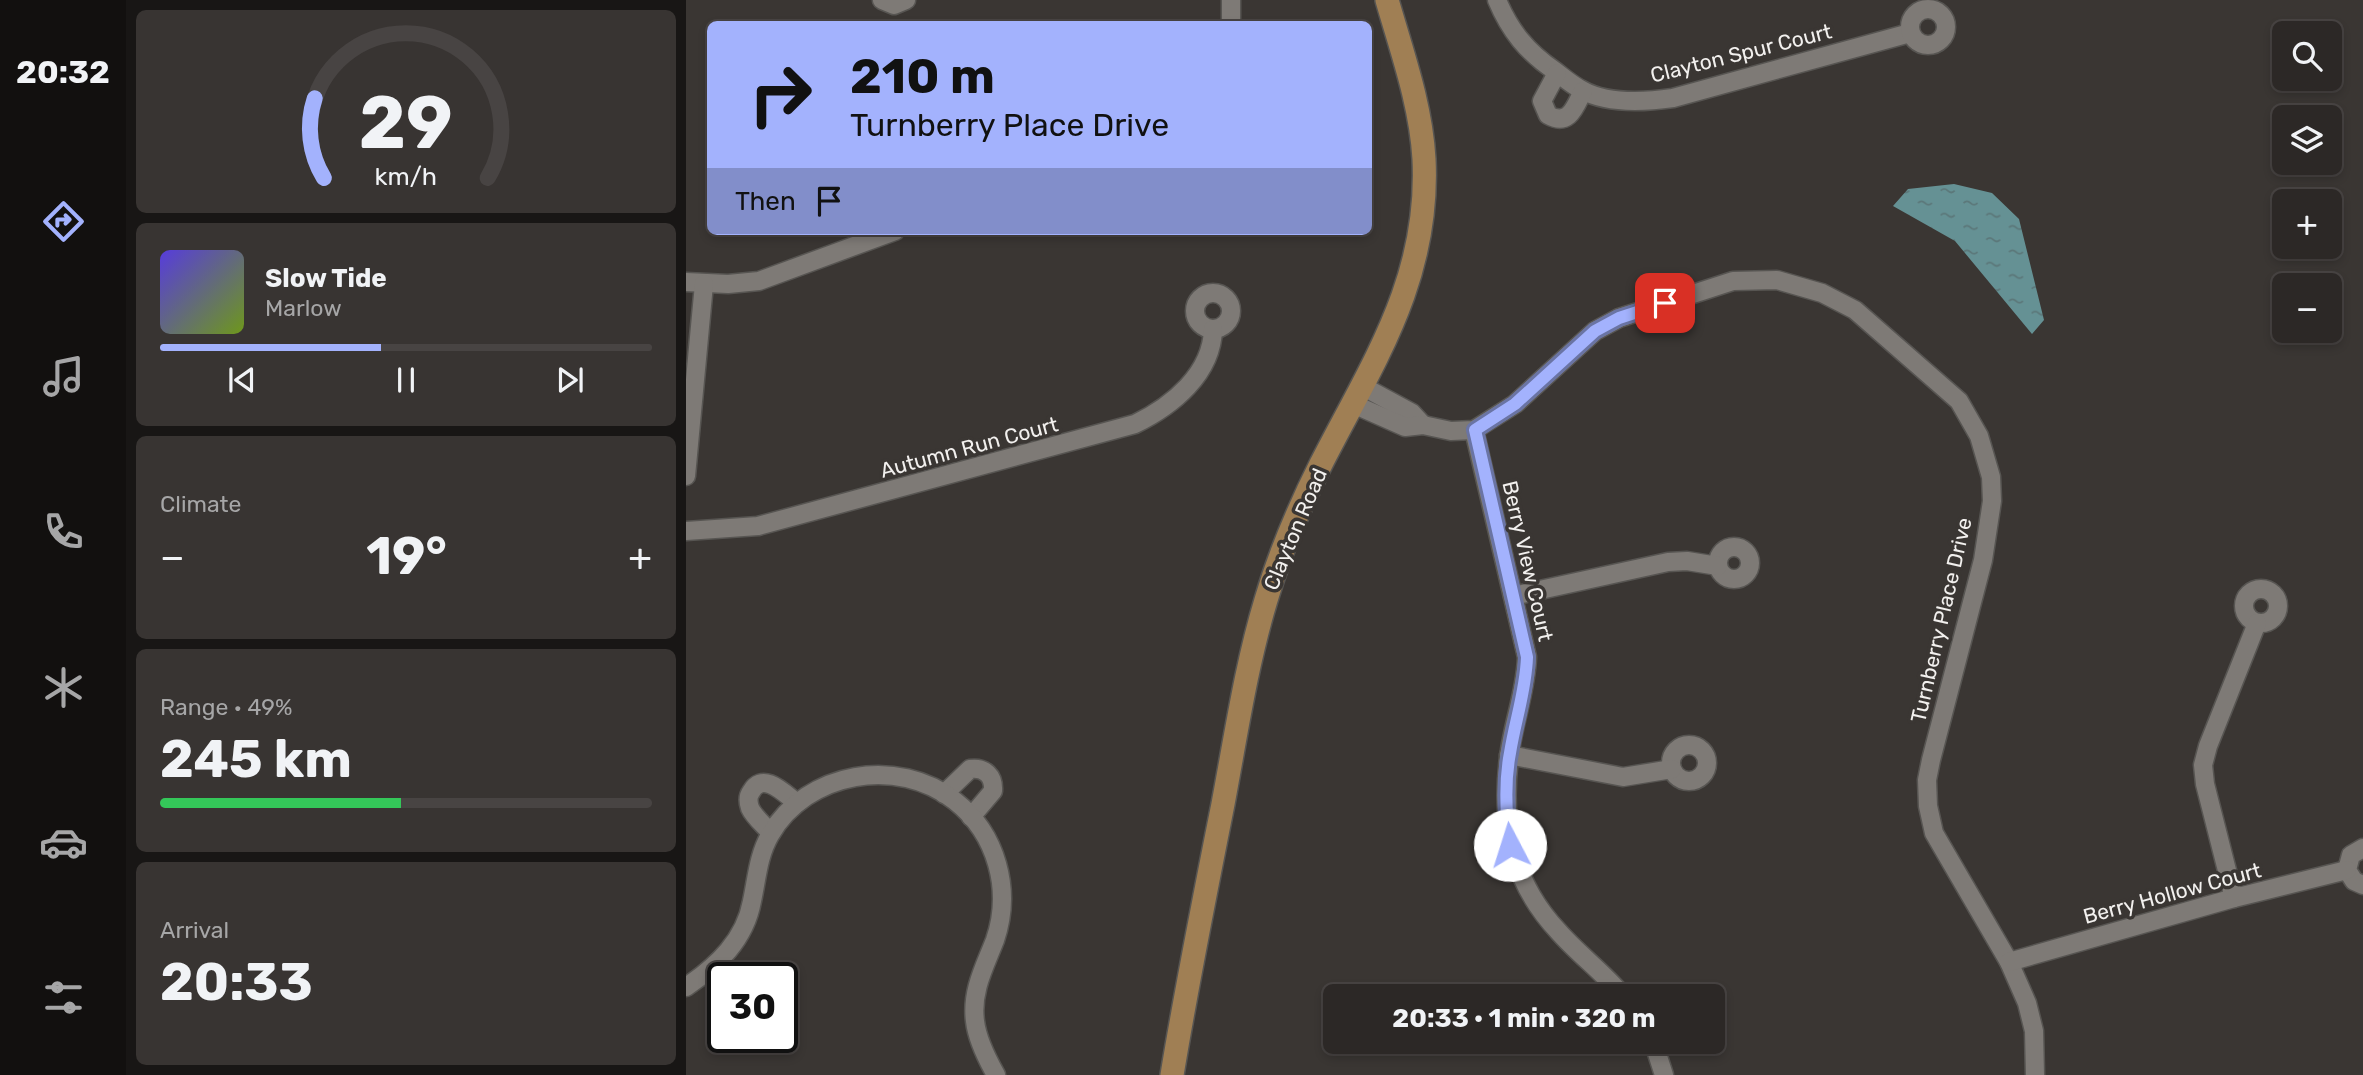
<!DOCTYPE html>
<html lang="en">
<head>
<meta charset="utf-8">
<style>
  :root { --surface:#2c2826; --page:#383432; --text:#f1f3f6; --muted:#a6a6a7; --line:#484443; --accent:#a3b2fd }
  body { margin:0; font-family:Rubik,sans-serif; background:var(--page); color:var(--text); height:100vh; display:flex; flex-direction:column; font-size:26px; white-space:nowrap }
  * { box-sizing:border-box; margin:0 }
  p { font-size:23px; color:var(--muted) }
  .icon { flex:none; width:38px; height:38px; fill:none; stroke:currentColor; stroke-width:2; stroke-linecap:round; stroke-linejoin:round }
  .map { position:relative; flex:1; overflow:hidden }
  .details { display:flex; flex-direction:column; gap:10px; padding:10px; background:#181615; width:560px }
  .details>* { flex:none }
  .guide { position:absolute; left:21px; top:21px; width:665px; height:214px; border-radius:10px; box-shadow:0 4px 10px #0003,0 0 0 2px var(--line); background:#a3b2fd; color:#111; overflow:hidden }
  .buttons { position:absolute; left:1586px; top:21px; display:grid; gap:14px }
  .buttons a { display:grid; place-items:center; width:70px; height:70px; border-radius:10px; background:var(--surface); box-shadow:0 4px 10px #0003,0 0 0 2px var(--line); font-size:35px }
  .speed { position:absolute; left:21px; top:962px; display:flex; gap:14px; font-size:35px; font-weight:700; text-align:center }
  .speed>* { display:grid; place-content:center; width:91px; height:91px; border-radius:50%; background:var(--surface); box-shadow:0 4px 10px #0003,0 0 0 2px var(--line); line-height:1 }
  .speed .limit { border:4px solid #111; border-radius:10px; background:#fff; color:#111 }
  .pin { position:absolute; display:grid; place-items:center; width:60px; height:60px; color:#fff; margin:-30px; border-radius:14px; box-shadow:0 4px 10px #0006 }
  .me { position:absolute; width:77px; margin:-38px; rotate:355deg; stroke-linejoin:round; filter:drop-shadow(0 0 5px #0008) }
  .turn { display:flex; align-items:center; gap:24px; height:147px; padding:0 28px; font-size:32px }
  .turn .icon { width:91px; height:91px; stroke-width:2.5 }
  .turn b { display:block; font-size:49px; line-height:60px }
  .then { display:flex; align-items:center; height:66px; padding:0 28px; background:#0003; gap:14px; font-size:26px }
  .big { font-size:52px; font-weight:700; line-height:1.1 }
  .details .tile { flex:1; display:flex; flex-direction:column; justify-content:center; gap:10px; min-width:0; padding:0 24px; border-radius:10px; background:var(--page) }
  .details .dial { align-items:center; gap:0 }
  .dial svg { height:182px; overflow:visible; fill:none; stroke:var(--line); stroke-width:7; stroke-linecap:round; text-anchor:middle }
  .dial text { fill:var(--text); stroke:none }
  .song { display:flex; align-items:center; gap:21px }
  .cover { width:84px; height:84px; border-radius:10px; background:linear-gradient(135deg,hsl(250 70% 55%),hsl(80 70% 35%)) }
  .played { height:7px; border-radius:4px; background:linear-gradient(90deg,var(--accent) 45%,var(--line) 45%) }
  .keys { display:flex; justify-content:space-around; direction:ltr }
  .heat { display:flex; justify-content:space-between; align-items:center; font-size:38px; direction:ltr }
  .charge { height:10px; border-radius:5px; background:linear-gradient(90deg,#34c759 49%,var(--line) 0) }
  .trip { position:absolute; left:637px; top:984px; width:402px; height:70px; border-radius:10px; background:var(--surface); box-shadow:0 4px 10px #0003,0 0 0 2px var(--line); font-weight:700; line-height:70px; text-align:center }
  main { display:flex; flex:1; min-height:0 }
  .menu { display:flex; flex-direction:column; width:126px; justify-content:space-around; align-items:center; background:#12100f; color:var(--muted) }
  .menu .icon { width:49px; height:49px }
  .menu .on { color:var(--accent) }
  .menu b { font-size:32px; color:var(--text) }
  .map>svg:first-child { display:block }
  .water { fill:url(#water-ripples) }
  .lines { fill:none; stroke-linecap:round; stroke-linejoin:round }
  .minor-casing { stroke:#575552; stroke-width:21 }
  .major-casing { stroke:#575552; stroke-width:26 }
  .minor { stroke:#7e7a76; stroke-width:18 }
  .major { stroke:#a07f54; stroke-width:23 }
  .route-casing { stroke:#6a74a4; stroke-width:18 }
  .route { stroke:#a3b2fd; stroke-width:12 }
  .labels { text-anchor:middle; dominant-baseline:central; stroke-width:7; stroke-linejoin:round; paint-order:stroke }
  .street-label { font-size:21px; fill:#f2f0ee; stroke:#3a3633 }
</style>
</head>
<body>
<main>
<nav class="menu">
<b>20:32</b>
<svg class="icon on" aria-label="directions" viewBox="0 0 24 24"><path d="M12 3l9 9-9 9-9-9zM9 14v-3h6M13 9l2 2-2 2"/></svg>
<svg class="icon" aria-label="music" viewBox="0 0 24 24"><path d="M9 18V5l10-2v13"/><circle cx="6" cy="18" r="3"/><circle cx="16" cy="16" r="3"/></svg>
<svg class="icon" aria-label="phone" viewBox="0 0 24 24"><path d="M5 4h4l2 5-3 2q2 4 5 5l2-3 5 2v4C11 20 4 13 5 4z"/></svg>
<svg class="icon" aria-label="climate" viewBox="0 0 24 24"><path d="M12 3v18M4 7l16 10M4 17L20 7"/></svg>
<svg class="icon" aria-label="car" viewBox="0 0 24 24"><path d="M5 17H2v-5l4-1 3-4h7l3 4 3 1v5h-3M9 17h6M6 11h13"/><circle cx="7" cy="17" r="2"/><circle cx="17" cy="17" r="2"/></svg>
<svg class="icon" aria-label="filters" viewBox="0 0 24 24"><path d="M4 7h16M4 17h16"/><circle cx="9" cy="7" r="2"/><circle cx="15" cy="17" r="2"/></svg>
</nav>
<section class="details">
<div class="tile dial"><svg viewBox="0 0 100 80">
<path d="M14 69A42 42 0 1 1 86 69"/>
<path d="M14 69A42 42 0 0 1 10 34" stroke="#a3b2fd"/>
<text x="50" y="56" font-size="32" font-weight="700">29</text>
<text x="50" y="72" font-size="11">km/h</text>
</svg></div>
<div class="tile">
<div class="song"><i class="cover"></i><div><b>Slow Tide</b><p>Marlow</p></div></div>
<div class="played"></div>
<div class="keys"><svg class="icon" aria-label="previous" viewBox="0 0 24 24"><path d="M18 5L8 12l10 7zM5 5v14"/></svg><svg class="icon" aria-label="pause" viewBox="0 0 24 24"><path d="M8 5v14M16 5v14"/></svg><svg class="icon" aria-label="next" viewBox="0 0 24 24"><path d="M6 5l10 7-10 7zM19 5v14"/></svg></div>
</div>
<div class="tile"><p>Climate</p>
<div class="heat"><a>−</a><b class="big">19°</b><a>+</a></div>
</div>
<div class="tile"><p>Range · 49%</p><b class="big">245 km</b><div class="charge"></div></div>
<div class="tile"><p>Arrival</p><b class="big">20:33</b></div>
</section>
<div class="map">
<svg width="1677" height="1075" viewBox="0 0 1677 1075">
  <defs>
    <pattern id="water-ripples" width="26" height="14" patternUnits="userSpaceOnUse" patternTransform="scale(1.75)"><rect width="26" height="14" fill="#659194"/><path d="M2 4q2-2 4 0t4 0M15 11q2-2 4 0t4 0" fill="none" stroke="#5b7779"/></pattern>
  </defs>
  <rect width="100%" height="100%" fill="#3a3633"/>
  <polygon class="water" points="1268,184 1306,193 1333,219 1358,320 1346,334 1269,241 1207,206 1222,189"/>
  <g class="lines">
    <g class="minor-casing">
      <g id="minor">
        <polyline points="196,0 208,5 220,0"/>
        <polyline points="545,0 545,24"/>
        <path d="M811,0C824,31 841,52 869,71C877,77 886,85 896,90C921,104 959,102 987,98L1224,33"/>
        <circle cx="1242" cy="27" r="18"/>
        <path d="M871,73L856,101L862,115C883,127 889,107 897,91"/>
        <polyline points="0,282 42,284 73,281 209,231"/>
        <circle cx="527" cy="311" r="18"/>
        <polyline points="676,386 726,413 737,425"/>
        <polyline points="667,404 719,427 737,425 765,431 788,430 829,404 909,331 933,318 1047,281 1091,280 1136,293 1169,310 1273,401 1293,436 1305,477 1306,501 1297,560 1245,760 1241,780 1242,806 1248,833 1323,962 1341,1003 1348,1031 1349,1075"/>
        <path d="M788,430L841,657C840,691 827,723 823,757C815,823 825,881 872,931C892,954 917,972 937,996"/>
        <polyline points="0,476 18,284"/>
        <path d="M0,531L72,526L449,424C486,406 526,374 527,329"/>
        <circle cx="1048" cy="563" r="16"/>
        <circle cx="1575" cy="606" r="17"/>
        <polyline points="827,596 982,562 1001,561 1032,566"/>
        <circle cx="1003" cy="763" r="18"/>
        <polyline points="823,755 937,777 986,769"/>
        <path d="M258,794L284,769C299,767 308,776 307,791L285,817"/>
        <path d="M85,833C78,825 68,817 64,808C62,802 62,796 65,792C77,770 99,794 111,803"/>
        <polyline points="1677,848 1665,855 1661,870 1668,881 1677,885"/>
        <polyline points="1548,898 1519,784 1517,765 1522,746 1571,623"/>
        <polyline points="1323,962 1548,898 1661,870"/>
        <path d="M0,987C31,966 59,940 66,901C71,878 72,856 84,835C121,771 212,756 269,801C311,834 326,890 309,940C299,966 285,991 289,1021C291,1039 301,1059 310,1075"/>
        <polyline points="967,1041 978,1075"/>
      </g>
    </g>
    <g class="major-casing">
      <path id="major" d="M486,1075C501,984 519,894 537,804C550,735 560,666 580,600C594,552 613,508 635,464C687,362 744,279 738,159C735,105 716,52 701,0"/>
    </g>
    <use href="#minor" class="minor"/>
    <use href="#major" class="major"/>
  </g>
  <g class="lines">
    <g class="route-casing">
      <path id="route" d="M824,845C820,815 818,784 824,753C829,721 840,690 841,657L789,430L829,404L909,331L933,318L979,303"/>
    </g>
    <use href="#route" class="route"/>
  </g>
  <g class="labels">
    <g class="street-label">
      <text transform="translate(1055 53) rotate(-14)">Clayton Spur Court</text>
      <text transform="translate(283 447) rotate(-15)">Autumn Run Court</text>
      <text transform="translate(609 529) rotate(-67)">Clayton Road</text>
      <text transform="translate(842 561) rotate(77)">Berry View Court</text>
      <text transform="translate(1255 620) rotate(-77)">Turnberry Place Drive</text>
      <text transform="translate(1486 893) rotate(-15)">Berry Hollow Court</text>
    </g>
  </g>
</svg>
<div class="buttons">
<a><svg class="icon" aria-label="search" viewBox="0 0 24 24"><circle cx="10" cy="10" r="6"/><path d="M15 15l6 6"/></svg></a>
<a><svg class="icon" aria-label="layers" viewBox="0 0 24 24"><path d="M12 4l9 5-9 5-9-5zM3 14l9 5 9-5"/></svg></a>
<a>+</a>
<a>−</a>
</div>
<div class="speed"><div class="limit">30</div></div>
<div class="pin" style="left:979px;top:303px;background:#d93025"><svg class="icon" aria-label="arrive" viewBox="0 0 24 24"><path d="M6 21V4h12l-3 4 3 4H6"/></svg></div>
<svg class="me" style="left:824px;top:845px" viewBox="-20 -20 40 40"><circle r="19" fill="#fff"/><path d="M0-13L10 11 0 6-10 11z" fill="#a3b2fd"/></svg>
<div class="trip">20:33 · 1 min · 320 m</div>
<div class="guide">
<div class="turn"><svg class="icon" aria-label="right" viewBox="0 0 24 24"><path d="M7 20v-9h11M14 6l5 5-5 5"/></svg><div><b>210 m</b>Turnberry Place Drive</div></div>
<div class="then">Then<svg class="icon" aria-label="arrive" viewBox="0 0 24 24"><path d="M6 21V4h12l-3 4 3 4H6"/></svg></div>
</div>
</div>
</main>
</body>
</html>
